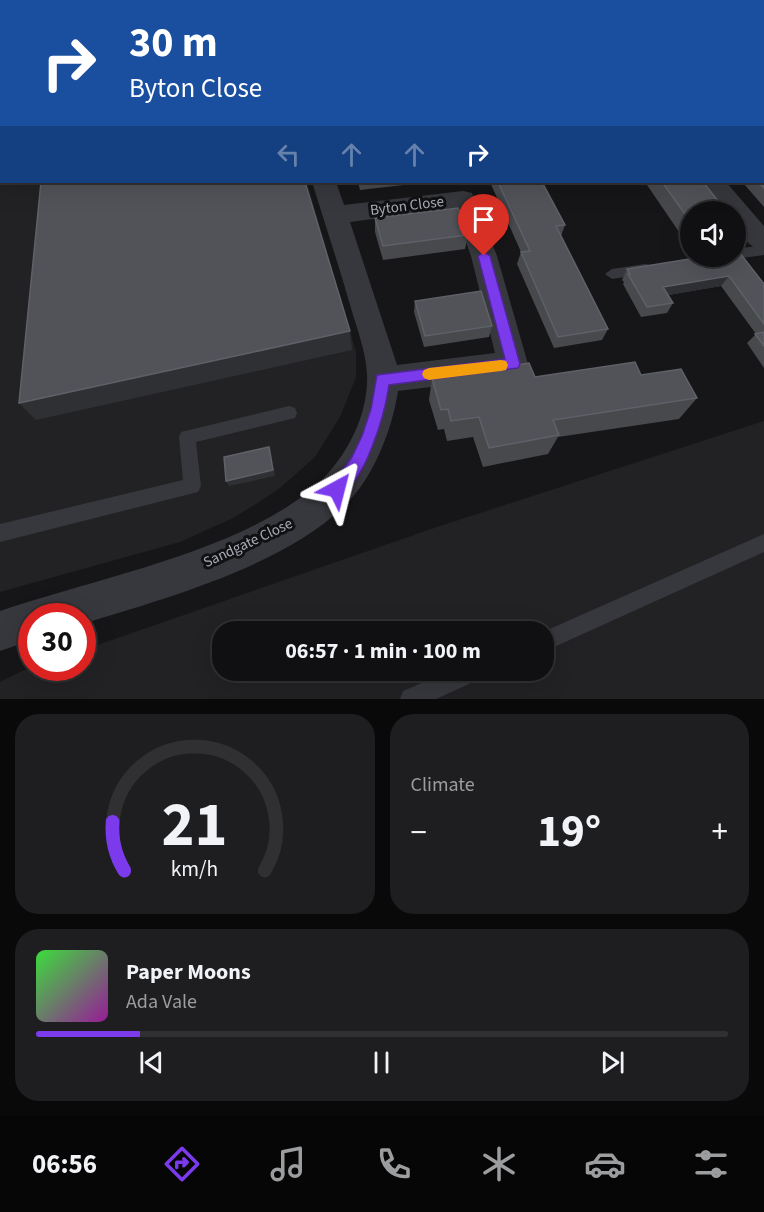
<!DOCTYPE html>
<html lang="en">
<head>
<meta charset="utf-8">
<style>
  :root { --surface:#101012; --page:#1e1e20; --text:#f1f3f6; --muted:#9c9d9f; --line:#303032; --accent:#7c3aed }
  body { margin:0; font-family:"Source Sans 3",sans-serif; background:var(--page); color:var(--text); height:100vh; display:flex; flex-direction:column; font-size:22px; white-space:nowrap }
  * { box-sizing:border-box; margin:0 }
  p { font-size:20px; color:var(--muted) }
  .icon { flex:none; width:33px; height:33px; fill:none; stroke:currentColor; stroke-width:2; stroke-linecap:round; stroke-linejoin:round }
  .map { position:relative; height:699px; overflow:hidden }
  .drawer { display:flex; flex-direction:column; gap:15px; padding:15px; background:#09090a; flex:1 }
  .drawer>* { flex:none }
  .top-card { position:absolute; left:0px; top:0px; width:765px; height:183px; box-shadow:0 6px 24px #0002,0 0 0 2px var(--line); background:#1a4fa0; color:#fff; overflow:hidden }
  .controls { position:absolute; left:680px; top:201px; display:grid; gap:12px }
  .controls a { display:grid; place-items:center; width:66px; height:66px; border-radius:50%; background:var(--surface); box-shadow:0 6px 24px #0002,0 0 0 2px var(--line); font-size:30px }
  .speed { position:absolute; left:18px; top:603px; display:flex; gap:12px; font-size:30px; font-weight:700; text-align:center }
  .speed>* { display:grid; place-content:center; width:78px; height:78px; border-radius:50%; background:var(--surface); box-shadow:0 6px 24px #0002,0 0 0 2px var(--line); line-height:1 }
  .speed .limit { border:9px solid #d22; background:#fff; color:#111 }
  .pin { position:absolute; display:grid; place-items:center; width:51px; height:51px; color:#fff; margin:-62px -26px; border-radius:50% 50% 50% 0; rotate:-45deg; box-shadow:0 0 6px #0007 }
  .pin .icon { rotate:45deg }
  .me { position:absolute; width:66px; margin:-33px; rotate:38deg; stroke-linejoin:round; filter:drop-shadow(0 0 4px #0008) }
  .turn { display:flex; align-items:center; gap:21px; height:126px; padding:0 30px; font-size:27px }
  .turn .icon { width:78px; height:78px; stroke-width:2.5 }
  .turn b { display:block; font-size:42px; line-height:51px }
  .lanes { display:flex; align-items:center; height:57px; padding:0 30px; background:#0003; justify-content:center; gap:30px; direction:ltr }
  .lanes .off { opacity:.35 }
  .big { font-size:45px; font-weight:700; line-height:1.1 }
  .drawer .card { flex:1; display:flex; flex-direction:column; justify-content:center; gap:9px; min-width:0; padding:0 21px; border-radius:24px; background:var(--page) }
  .drawer .dial { align-items:center; gap:0 }
  .dial svg { height:156px; overflow:visible; fill:none; stroke:var(--line); stroke-width:7; stroke-linecap:round; text-anchor:middle }
  .dial text { fill:var(--text); stroke:none }
  .song { display:flex; align-items:center; gap:18px }
  .cover { width:72px; height:72px; border-radius:9px; background:linear-gradient(135deg,hsl(120 70% 55%),hsl(300 70% 35%)) }
  .played { height:6px; border-radius:3px; background:linear-gradient(90deg,var(--accent) 15%,var(--line) 15%) }
  .keys { display:flex; justify-content:space-around; direction:ltr }
  .heat { display:flex; justify-content:space-between; align-items:center; font-size:33px; direction:ltr }
  .drawer .tiles { flex:1; display:grid; gap:15px; grid-template-columns:1fr 1fr }
  .card:last-child { grid-column:span 2 }
  .trip { position:absolute; left:212px; top:621px; width:342px; height:60px; border-radius:24px; background:var(--surface); box-shadow:0 6px 24px #0002,0 0 0 2px var(--line); font-weight:700; line-height:60px; text-align:center }
  .menu { display:flex; height:96px; justify-content:space-around; align-items:center; background:#060607; color:var(--muted) }
  .menu .icon { width:42px; height:42px }
  .menu .on { color:var(--accent) }
  .menu b { font-size:27px; color:var(--text) }
  .map>svg:first-child { display:block }
  .built { fill:#222225; fill-rule:evenodd }
  .lines { fill:none; stroke-linecap:round; stroke-linejoin:round }
  .path { stroke:#3d3f44; stroke-width:2; stroke-dasharray:2 3; stroke-linecap:butt }
  .lane { fill:#37383d; fill-rule:evenodd }
  .street { fill:#37383d; fill-rule:evenodd }
  .secondary { fill:#45474d; fill-rule:evenodd }
  .wall { fill:#47494d }
  .shaded-wall { fill:#2f3033 }
  .building { fill:#525359; stroke:#5f6168; stroke-width:1.5 }
  .route { fill:#7c3aed; stroke:#51269a; stroke-width:1.5 }
  .slow { fill:#f59e0b }
  .labels { text-anchor:middle; dominant-baseline:central; stroke-width:6; stroke-linejoin:round; paint-order:stroke }
  .street-label { font-size:15px; fill:#a8adb8; stroke:#111113 }
</style>
</head>
<body>
<div class="map">
<svg width="764" height="699" viewBox="0 0 764 699">
  <rect width="100%" height="100%" fill="#161618"/>
  <g class="built">
    <polygon points="0,40 2,182 307,182 356,352 356,377 340,417 315,457 280,488 259,502 233,518 180,542 0,592"/>
    <path d="M764,421V699H0V682L24,670L32,668H82L83,650L440,526ZM222,632H543V670H222Z"/>
  </g>
  <g class="lines">
    <polyline class="path" points="118,2 132,0"/>
    <g class="lane">
      <rect x="0" y="54" width="2" height="6"/>
      <polygon points="0,72 2,72 0,79"/>
      <polygon points="764,245 764,255 735,259 730,256 735,256 735,249"/>
      <polygon points="645,264 650,265 652,269 650,273 612,279 605,274 612,269"/>
      <polygon points="289,406 295,408 297,413 295,418 196,442 201,486 198,492 0,542 0,524 183,480 179,437 181,432"/>
      <polygon points="764,534 764,552 543,652 543,632"/>
      <polygon points="452,670 487,670 484,677 436,699 400,699 403,691"/>
    </g>
    <g class="street">
      <path d="M312,182H336L344,205L463,191L472,193L497,256L528,364L524,373L513,377L398,391C393,424 379,462 359,489C305,561 166,598 82,624V616H32V640L0,651V611C93,579 231,553 308,492C343,465 369,418 367,374C366,352 357,329 351,308C339,266 325,224 312,182ZM454,208L471,256L495,353L397,365L350,222Z"/>
      <path d="M701,182H726L764,226V252C747,247 735,229 735,212H724Z"/>
    </g>
    <g class="secondary">
      <polygon points="267,0 294,0 266,2"/>
      <rect x="0" y="24" width="2" height="12"/>
    </g>
  </g>
  <g class="wall">
    <polygon points="514,0 764,0 764,65 764,2 516,2"/>
    <polygon points="764,171 764,207 744,184 746,182 764,182"/>
    <polygon points="358,182 430,182 360,190"/>
    <polygon points="490,182 542,182 565,225 561,236 608,329 602,340 554,348 517,264 521,252"/>
    <polygon points="645,182 703,182 690,212 690,248"/>
    <polygon points="375,218 468,235 465,249 383,260 375,232"/>
    <polygon points="735,221 743,236 735,247"/>
    <polygon points="708,256 764,284 764,368 747,343 756,334 721,286 668,295 673,303 667,313 641,317 623,284 624,282 622,280 627,269"/>
    <polygon points="415,301 492,326 489,337 424,347 414,312"/>
    <polygon points="641,375 697,398 679,419 558,437 548,454 483,467 473,437 447,441 444,429 438,430 429,400 432,378"/>
  </g>
  <g class="shaded-wall">
    <polygon points="729,276 721,286 657,297 663,287"/>
    <polygon points="350,331 352,350 36,420 19,403"/>
    <polygon points="269,447 271,453 275,476 229,486 226,481"/>
  </g>
  <g class="building">
    <polygon points="410,0 443,0 444,2 411,2"/>
    <polygon points="527,0 764,0 764,44 764,2 529,2"/>
    <polygon points="764,171 764,188 758,182 764,182"/>
    <polygon points="41,182 305,182 350,331 19,403"/>
    <polygon points="498,182 542,182 565,225 556,226 608,329 558,337 521,252 530,251"/>
    <polygon points="662,182 703,182 727,212 690,212 690,221"/>
    <polygon points="458,208 468,235 383,246 375,218"/>
    <polygon points="735,221 744,233 743,236 735,237"/>
    <polygon points="736,248 764,284 764,324 729,276 663,287 673,303 647,307 628,274 630,274 627,269 708,256 735,256 735,249"/>
    <polygon points="481,291 492,326 425,336 415,301"/>
    <polygon points="764,332 764,346 755,334"/>
    <polygon points="635,362 641,375 681,369 697,398 553,420 559,435 489,448 479,417 451,421 448,409 441,410 432,378 529,363 535,377"/>
    <polygon points="269,447 273,470 226,481 224,457"/>
  </g>
  <path class="route" d="M484,252L490,256L520,364L518,368L389,385C385,413 365,485 337,497L331,494L329,489L352,457L362,436L371,409L377,375L505,359L478,256Z"/>
  <polygon class="slow" points="501,360 506,361 508,365 506,370 501,371 429,380 424,378 422,374 424,370 429,368"/>
  <g class="labels">
    <g class="street-label">
      <text transform="translate(407 206) rotate(-7)">Byton Close</text>
      <text transform="translate(248 543) rotate(-25)">Sandgate Close</text>
    </g>
  </g>
</svg>
<div class="controls">
<a><svg class="icon" aria-label="sound" viewBox="0 0 24 24"><path d="M4 9h4l5-4v14l-5-4H4zM17 9q2 3 0 6"/></svg></a>
</div>
<div class="speed"><div class="limit">30</div></div>
<div class="pin" style="left:484px;top:256px;background:#d93025"><svg class="icon" aria-label="arrive" viewBox="0 0 24 24"><path d="M6 21V4h12l-3 4 3 4H6"/></svg></div>
<svg class="me" style="left:337px;top:489px" viewBox="-20 -20 40 40"><path d="M0-17L14 15 0 8-14 15z" fill="#7c3aed" stroke="#fff" stroke-width="4"/></svg>
<div class="trip">06:57 · 1 min · 100 m</div>
<div class="top-card">
<div class="turn"><svg class="icon" aria-label="right" viewBox="0 0 24 24"><path d="M7 20v-9h11M14 6l5 5-5 5"/></svg><div><b>30 m</b>Byton Close</div></div>
<div class="lanes"><svg class="icon off" aria-label="left" viewBox="0 0 24 24"><path d="M17 20v-9H6M10 6l-5 5 5 5"/></svg><svg class="icon off" aria-label="ahead" viewBox="0 0 24 24"><path d="M12 20V5M6 11l6-6 6 6"/></svg><svg class="icon off" aria-label="ahead" viewBox="0 0 24 24"><path d="M12 20V5M6 11l6-6 6 6"/></svg><svg class="icon" aria-label="right" viewBox="0 0 24 24"><path d="M7 20v-9h11M14 6l5 5-5 5"/></svg></div>
</div>
</div>
<section class="drawer">
<div class="tiles">
<div class="card dial"><svg viewBox="0 0 100 80">
<path d="M14 69A42 42 0 1 1 86 69"/>
<path d="M14 69A42 42 0 0 1 8 44" stroke="#7c3aed"/>
<text x="50" y="56" font-size="32" font-weight="700">21</text>
<text x="50" y="72" font-size="11">km/h</text>
</svg></div>
<div class="card"><p>Climate</p>
<div class="heat"><a>−</a><b class="big">19°</b><a>+</a></div>
</div>
<div class="card">
<div class="song"><i class="cover"></i><div><b>Paper Moons</b><p>Ada Vale</p></div></div>
<div class="played"></div>
<div class="keys"><svg class="icon" aria-label="previous" viewBox="0 0 24 24"><path d="M18 5L8 12l10 7zM5 5v14"/></svg><svg class="icon" aria-label="pause" viewBox="0 0 24 24"><path d="M8 5v14M16 5v14"/></svg><svg class="icon" aria-label="next" viewBox="0 0 24 24"><path d="M6 5l10 7-10 7zM19 5v14"/></svg></div>
</div>
</div>
</section>
<nav class="menu">
<b>06:56</b>
<svg class="icon on" aria-label="directions" viewBox="0 0 24 24"><path d="M12 3l9 9-9 9-9-9zM9 14v-3h6M13 9l2 2-2 2"/></svg>
<svg class="icon" aria-label="music" viewBox="0 0 24 24"><path d="M9 18V5l10-2v13"/><circle cx="6" cy="18" r="3"/><circle cx="16" cy="16" r="3"/></svg>
<svg class="icon" aria-label="phone" viewBox="0 0 24 24"><path d="M5 4h4l2 5-3 2q2 4 5 5l2-3 5 2v4C11 20 4 13 5 4z"/></svg>
<svg class="icon" aria-label="climate" viewBox="0 0 24 24"><path d="M12 3v18M4 7l16 10M4 17L20 7"/></svg>
<svg class="icon" aria-label="car" viewBox="0 0 24 24"><path d="M5 17H2v-5l4-1 3-4h7l3 4 3 1v5h-3M9 17h6M6 11h13"/><circle cx="7" cy="17" r="2"/><circle cx="17" cy="17" r="2"/></svg>
<svg class="icon" aria-label="filters" viewBox="0 0 24 24"><path d="M4 7h16M4 17h16"/><circle cx="9" cy="7" r="2"/><circle cx="15" cy="17" r="2"/></svg>
</nav>
</body>
</html>
